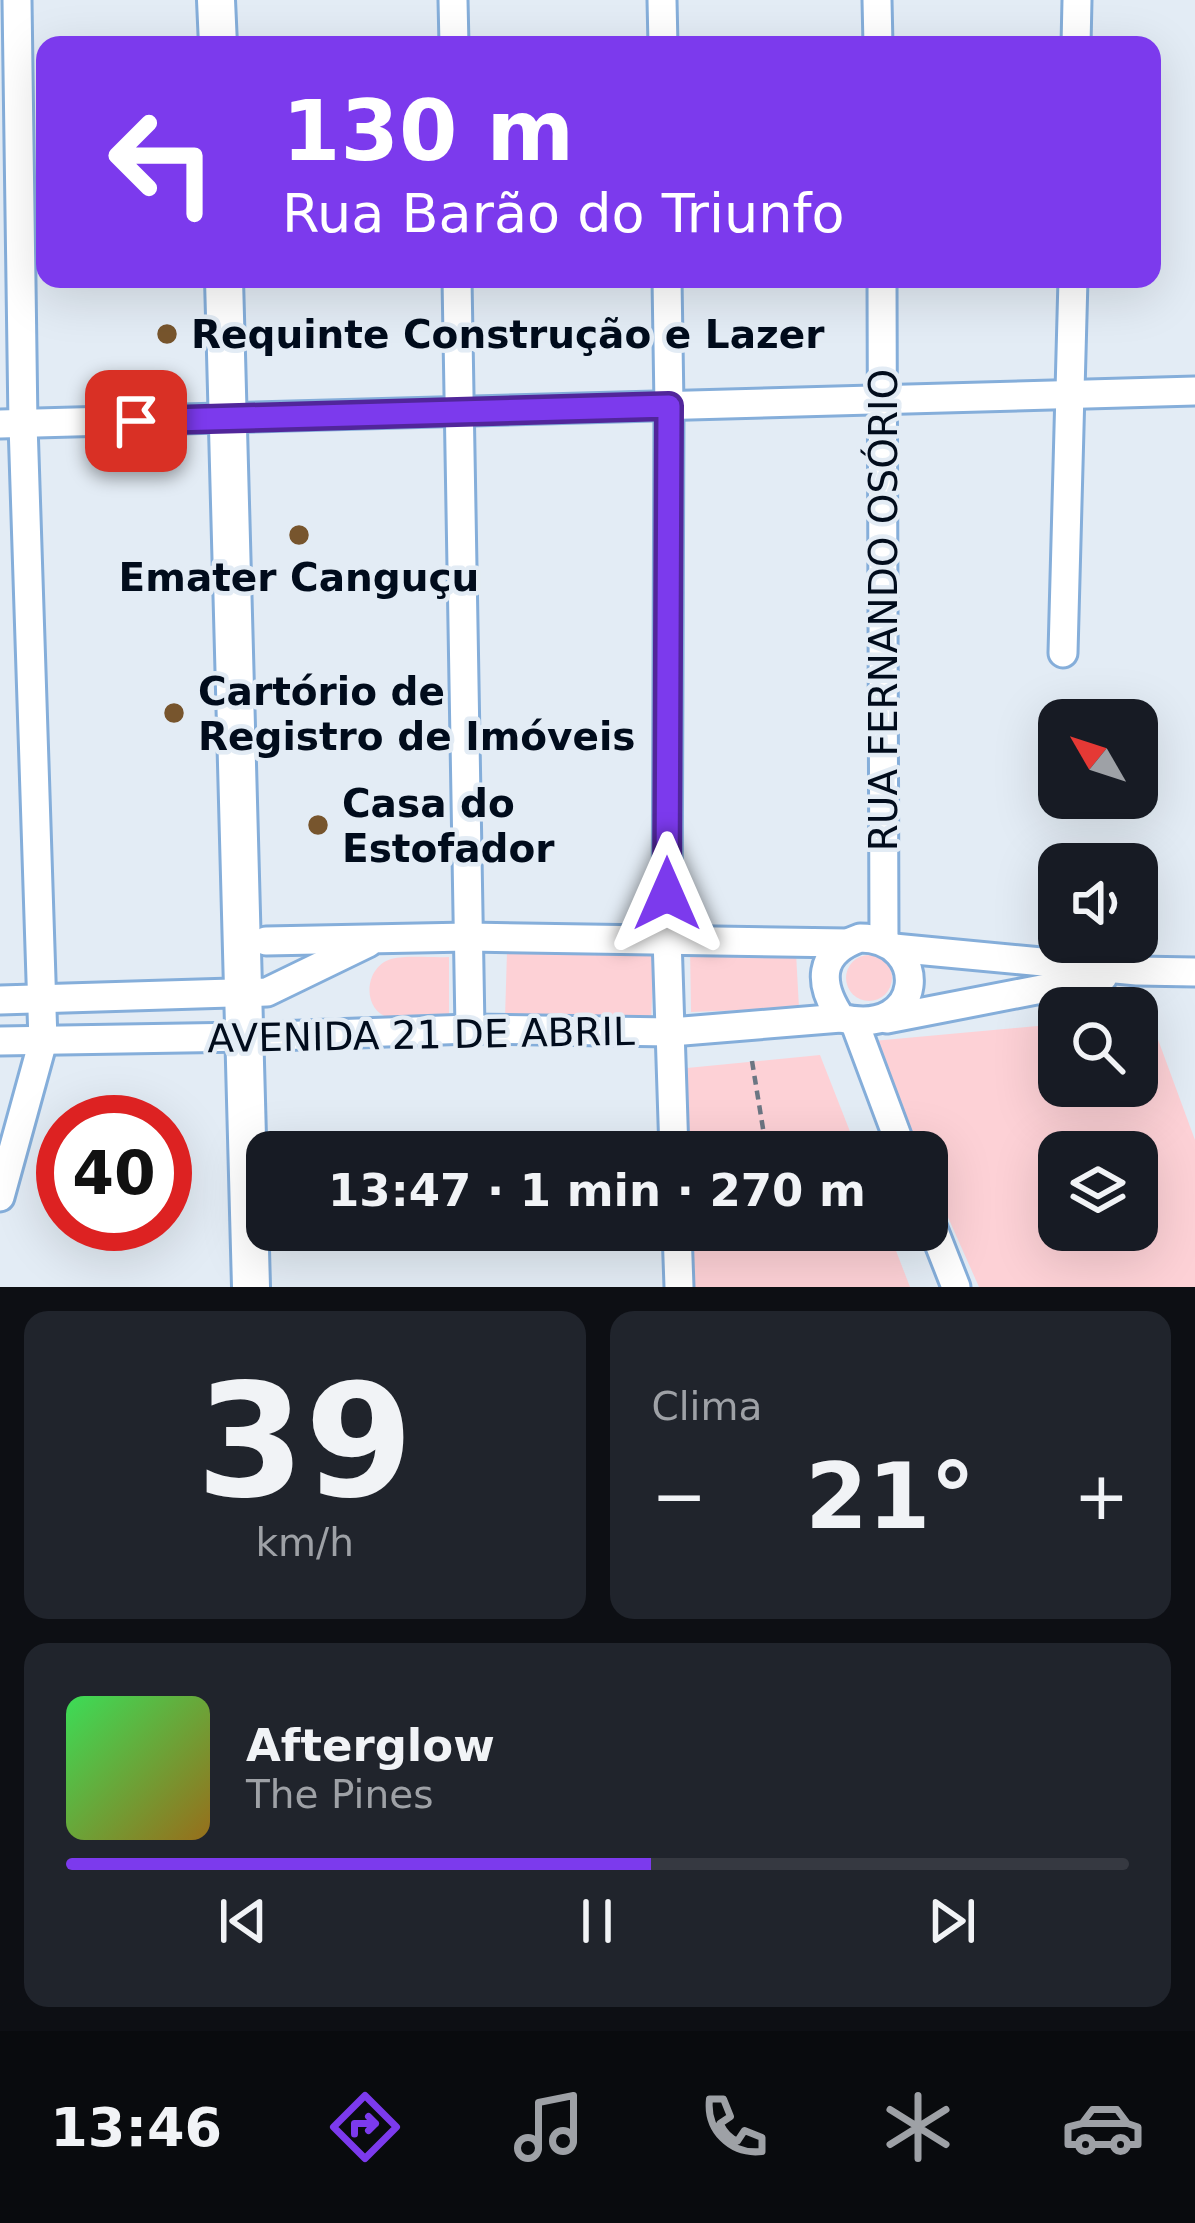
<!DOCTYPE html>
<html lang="pt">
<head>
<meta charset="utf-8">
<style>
  :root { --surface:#171b24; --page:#20242c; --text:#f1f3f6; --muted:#9ea1a6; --line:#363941; --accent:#7c3aed }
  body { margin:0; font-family:"DejaVu Sans",sans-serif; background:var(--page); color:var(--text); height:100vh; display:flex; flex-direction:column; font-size:45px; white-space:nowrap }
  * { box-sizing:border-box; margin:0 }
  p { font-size:39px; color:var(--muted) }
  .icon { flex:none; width:66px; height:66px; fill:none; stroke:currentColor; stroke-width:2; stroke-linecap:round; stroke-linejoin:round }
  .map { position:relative; height:1287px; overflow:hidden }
  .drawer { display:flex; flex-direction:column; gap:24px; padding:24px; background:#0d0f14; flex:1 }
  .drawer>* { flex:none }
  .guide { position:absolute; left:36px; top:36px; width:1125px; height:252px; border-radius:24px; box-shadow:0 12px 48px #0002; background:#7c3aed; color:#fff; overflow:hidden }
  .needle { width:78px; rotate:309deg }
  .tools { position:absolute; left:1038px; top:699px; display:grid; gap:24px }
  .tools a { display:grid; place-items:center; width:120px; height:120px; border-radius:24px; background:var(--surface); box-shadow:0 12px 48px #0002; font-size:60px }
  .speed { position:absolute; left:36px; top:1095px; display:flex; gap:24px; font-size:60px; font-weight:700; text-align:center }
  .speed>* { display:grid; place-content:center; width:156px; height:156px; border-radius:50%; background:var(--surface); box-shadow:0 12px 48px #0002; line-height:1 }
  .speed .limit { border:18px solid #d22; background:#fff; color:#111 }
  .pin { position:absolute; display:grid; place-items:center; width:102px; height:102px; color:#fff; margin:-51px; border-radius:24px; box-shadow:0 6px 18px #0006 }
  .me { position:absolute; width:132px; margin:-66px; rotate:0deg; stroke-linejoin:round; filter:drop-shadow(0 0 9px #0008) }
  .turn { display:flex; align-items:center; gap:42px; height:252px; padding:0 48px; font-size:54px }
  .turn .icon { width:156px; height:156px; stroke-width:2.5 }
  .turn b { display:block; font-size:84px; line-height:102px }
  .big { font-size:90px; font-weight:700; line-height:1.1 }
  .drawer .tile { flex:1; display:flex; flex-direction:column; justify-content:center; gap:18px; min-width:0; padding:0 42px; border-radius:24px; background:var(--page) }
  .drawer .dial { align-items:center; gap:0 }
  .dial b { font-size:156px; line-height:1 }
  .song { display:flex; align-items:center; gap:36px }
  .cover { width:144px; height:144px; border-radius:18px; background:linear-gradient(135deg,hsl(130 70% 55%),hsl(40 70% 35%)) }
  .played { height:12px; border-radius:6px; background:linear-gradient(90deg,var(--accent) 55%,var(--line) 55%) }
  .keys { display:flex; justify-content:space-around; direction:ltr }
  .heat { display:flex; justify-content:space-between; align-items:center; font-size:66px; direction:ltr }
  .drawer .tiles { flex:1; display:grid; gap:24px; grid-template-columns:1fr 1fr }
  .tile:last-child { grid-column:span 2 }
  .trip { position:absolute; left:246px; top:1131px; width:702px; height:120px; border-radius:24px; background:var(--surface); box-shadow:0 12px 48px #0002; font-weight:700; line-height:120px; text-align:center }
  .dock { display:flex; height:192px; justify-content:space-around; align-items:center; background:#090b0e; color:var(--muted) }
  .dock .icon { width:84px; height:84px }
  .dock .current { color:var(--accent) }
  .dock b { font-size:54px; color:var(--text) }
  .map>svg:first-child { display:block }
  .green { fill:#fdd1d6; fill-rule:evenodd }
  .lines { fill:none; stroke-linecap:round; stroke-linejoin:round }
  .minor-casing { stroke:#85aeda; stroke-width:33 }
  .major-casing { stroke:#85aeda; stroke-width:42 }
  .path { stroke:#6c7683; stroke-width:4.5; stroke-dasharray:9 6; stroke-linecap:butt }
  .minor { stroke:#fff; stroke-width:27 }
  .major { stroke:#fff; stroke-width:36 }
  .route-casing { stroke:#51269a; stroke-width:30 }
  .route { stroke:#7c3aed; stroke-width:21 }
  .poi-dot { fill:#77552d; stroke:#e3ecf5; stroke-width:4.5 }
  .labels { text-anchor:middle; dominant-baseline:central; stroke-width:9; stroke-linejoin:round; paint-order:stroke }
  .poi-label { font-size:39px; font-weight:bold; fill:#010c1c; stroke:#e3ecf5; text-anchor:start }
  .street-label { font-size:39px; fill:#010c1c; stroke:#e3ecf5 }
</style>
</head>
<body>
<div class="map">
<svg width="1195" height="1287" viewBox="0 0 1195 1287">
  <rect width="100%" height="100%" fill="#e3ecf5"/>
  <g class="green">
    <polygon points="690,948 796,953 799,1008 691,1012"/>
    <polygon points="507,951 654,952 651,1022 505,1019"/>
    <circle cx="869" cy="978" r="23"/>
    <path d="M449,957V1015C431,1016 407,1021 390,1018C361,1011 364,967 391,959C408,955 431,958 449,957Z"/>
    <path d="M1149,1015L1195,1140V1287H979L927,1170V1152H919L873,1041L1059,1024V1086H1137V1016ZM1059,1152H1137V1230H1059Z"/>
    <polygon points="820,1055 858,1152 690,1152 687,1068"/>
    <polygon points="692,1230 888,1230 910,1287 694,1287"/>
  </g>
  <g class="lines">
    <g class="minor-casing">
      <g id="minor">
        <polyline points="453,0 454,45"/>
        <polyline points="662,0 663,45"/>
        <polyline points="877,0 878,45"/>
        <polyline points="1076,45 1077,0"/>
        <polyline points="457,279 470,1029"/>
        <polyline points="667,279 669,406 667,938 674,1152"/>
        <polyline points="882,279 884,941"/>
        <polyline points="0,424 1195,391"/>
        <polyline points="1063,653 1073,279"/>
        <path d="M860,938C931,938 926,1039 841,1018C818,984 817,953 860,938Z"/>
        <polyline points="266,941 468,937 847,943"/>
        <polyline points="894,948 1137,971 1195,972"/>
        <polyline points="0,1000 267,992 368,943"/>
        <polyline points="887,1019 1103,977"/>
        <polyline points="854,1021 903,1152"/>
        <polyline points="0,1041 246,1037 470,1029 671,1032 841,1018"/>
        <polyline points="0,1197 43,1041 23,424 17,0"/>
        <polyline points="927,1213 956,1287"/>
        <polyline points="677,1230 679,1287"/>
      </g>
    </g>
    <g class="major-casing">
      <g id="major">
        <polyline points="216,0 218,45"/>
        <polyline points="224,279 251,1287"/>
      </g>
    </g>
    <polyline class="path" points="752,1061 766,1147"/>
    <use href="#minor" class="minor"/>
    <use href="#major" class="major"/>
  </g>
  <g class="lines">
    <g class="route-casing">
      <polyline id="route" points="136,421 669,406 667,894"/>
    </g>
    <use href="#route" class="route"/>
  </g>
  <g class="poi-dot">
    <circle cx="167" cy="334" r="12"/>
    <circle cx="299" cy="535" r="12"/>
    <circle cx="174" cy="713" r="12"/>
    <circle cx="318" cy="825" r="12"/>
  </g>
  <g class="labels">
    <g class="poi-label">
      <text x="191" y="334">Requinte Construção e Lazer</text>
      <text x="299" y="577" text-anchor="middle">Emater Canguçu</text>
      <text x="198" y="691">Cartório de<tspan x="198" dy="45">Registro de Imóveis</tspan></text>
      <text x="342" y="803">Casa do<tspan x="342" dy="45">Estofador</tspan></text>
    </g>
    <g class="street-label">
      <text transform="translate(883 610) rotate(-90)">RUA FERNANDO OSÓRIO</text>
      <text transform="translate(421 1035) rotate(-1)">AVENIDA 21 DE ABRIL</text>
    </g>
  </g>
</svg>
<div class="tools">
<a><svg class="needle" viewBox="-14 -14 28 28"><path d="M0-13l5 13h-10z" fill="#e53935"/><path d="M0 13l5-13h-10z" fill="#9ea1a6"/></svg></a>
<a><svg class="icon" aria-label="sound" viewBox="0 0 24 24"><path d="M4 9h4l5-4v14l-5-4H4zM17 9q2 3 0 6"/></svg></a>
<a><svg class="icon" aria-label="search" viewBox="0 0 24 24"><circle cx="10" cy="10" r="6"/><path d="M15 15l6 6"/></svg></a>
<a><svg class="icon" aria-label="layers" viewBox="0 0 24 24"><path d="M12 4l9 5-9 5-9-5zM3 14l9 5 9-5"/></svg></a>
</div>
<div class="speed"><div class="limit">40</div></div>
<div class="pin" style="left:136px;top:421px;background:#d93025"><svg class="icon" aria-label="arrive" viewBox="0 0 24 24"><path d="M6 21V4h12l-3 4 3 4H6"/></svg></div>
<svg class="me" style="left:667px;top:894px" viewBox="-20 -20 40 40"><path d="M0-17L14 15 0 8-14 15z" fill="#7c3aed" stroke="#fff" stroke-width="4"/></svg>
<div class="trip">13:47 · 1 min · 270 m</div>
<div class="guide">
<div class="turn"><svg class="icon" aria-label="left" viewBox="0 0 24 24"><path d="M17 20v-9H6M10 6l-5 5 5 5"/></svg><div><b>130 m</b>Rua Barão do Triunfo</div></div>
</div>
</div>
<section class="drawer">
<div class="tiles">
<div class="tile dial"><b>39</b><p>km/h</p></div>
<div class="tile"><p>Clima</p>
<div class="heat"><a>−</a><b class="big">21°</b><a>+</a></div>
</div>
<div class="tile">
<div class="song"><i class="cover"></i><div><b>Afterglow</b><p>The Pines</p></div></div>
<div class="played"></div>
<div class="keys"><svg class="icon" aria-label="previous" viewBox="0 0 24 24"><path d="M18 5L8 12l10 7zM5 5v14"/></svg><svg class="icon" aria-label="pause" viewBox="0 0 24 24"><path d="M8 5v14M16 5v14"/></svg><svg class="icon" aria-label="next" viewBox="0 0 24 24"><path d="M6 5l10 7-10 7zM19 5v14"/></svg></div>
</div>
</div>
</section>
<nav class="dock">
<b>13:46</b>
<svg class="icon current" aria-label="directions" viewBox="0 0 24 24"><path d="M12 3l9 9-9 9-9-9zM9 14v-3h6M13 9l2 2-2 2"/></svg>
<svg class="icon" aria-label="music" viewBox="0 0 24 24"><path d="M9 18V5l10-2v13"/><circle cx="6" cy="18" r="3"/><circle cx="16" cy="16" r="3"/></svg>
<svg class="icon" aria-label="phone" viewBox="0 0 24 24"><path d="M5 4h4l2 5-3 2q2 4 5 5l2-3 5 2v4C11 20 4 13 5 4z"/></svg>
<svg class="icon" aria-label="climate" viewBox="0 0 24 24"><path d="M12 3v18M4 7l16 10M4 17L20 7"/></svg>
<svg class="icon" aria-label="car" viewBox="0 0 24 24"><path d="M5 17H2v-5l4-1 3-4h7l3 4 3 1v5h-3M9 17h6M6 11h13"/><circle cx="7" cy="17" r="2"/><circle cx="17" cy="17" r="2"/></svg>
</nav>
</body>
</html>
